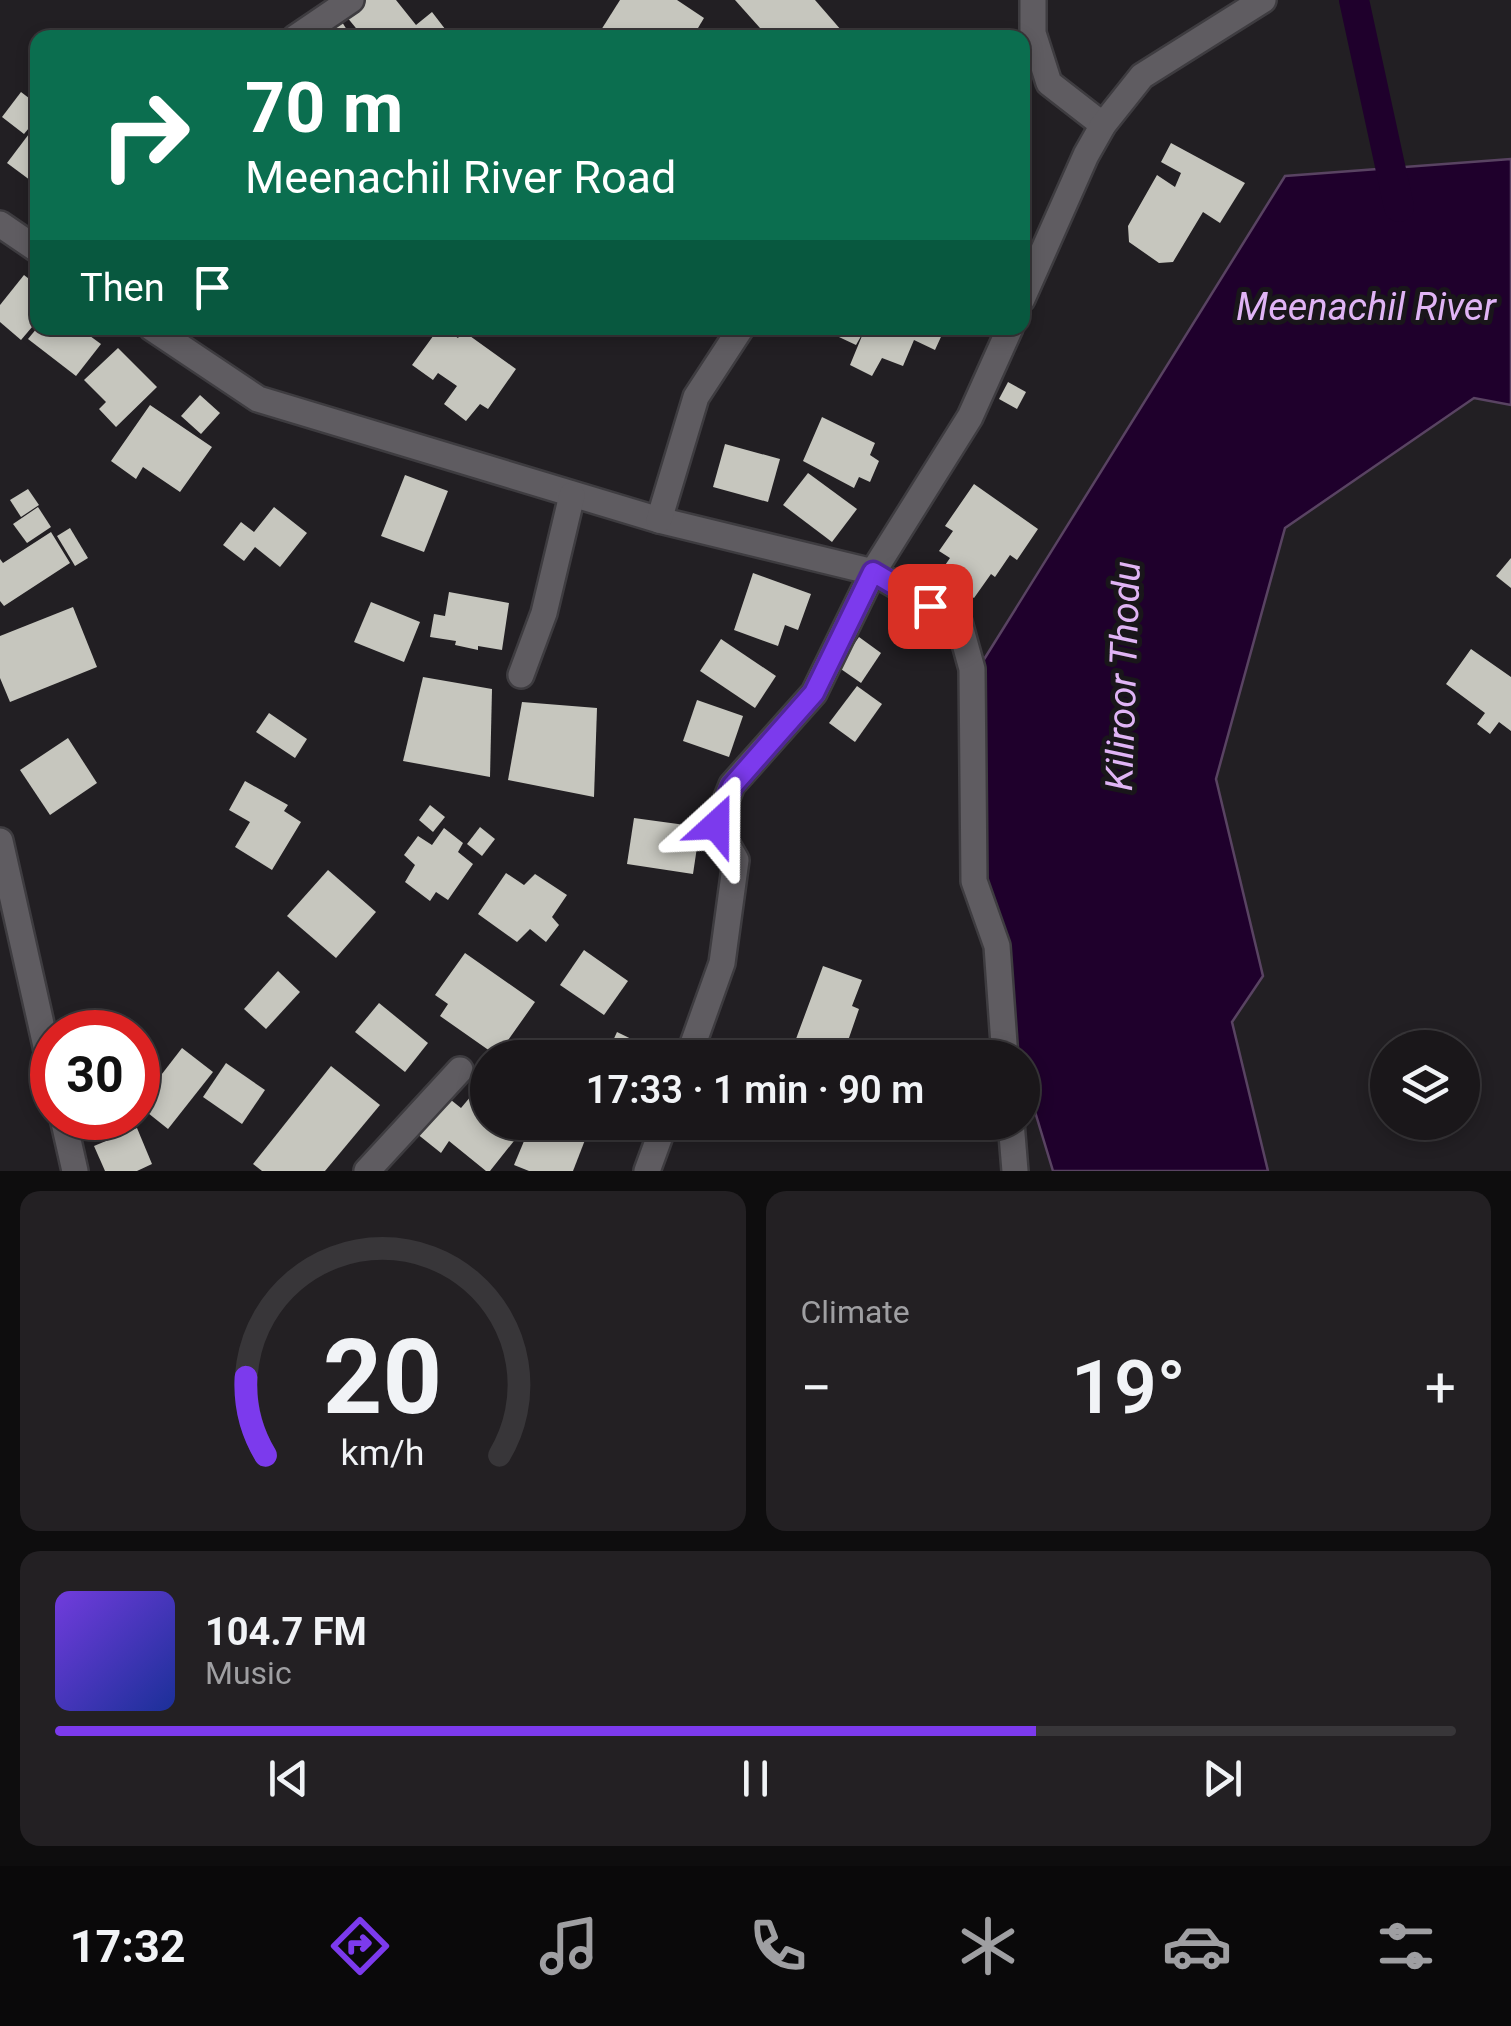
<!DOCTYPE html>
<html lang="en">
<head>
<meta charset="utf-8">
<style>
  :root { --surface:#1a171a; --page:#232023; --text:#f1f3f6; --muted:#9f9fa2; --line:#383639; --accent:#7c3aed }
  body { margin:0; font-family:Roboto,sans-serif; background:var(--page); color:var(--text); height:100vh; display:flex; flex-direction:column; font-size:38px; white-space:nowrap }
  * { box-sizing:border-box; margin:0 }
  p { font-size:32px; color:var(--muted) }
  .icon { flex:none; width:55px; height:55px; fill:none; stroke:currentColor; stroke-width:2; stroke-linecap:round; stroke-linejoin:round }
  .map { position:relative; height:1171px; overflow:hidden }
  .details { display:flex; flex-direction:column; gap:20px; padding:20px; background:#0e0d0e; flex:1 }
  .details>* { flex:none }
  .top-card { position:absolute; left:30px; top:30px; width:1000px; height:305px; border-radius:20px; box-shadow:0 5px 15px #0003,0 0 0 2px var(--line); background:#0b6e4f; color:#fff; overflow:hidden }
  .tools { position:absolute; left:1370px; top:1030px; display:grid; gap:20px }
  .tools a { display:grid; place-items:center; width:110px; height:110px; border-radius:50%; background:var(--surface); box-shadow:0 5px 15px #0003,0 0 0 2px var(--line); font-size:50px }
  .speed { position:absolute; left:30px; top:1010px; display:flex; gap:20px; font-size:50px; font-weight:700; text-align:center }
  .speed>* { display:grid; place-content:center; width:130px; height:130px; border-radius:50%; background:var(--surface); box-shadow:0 5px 15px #0003,0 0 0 2px var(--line); line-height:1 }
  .speed .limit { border:15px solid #d22; background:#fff; color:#111 }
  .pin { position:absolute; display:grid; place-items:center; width:85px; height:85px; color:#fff; margin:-42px; border-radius:20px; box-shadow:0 5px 15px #0006 }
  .me { position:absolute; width:110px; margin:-55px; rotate:24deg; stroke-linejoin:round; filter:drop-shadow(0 0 8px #0008) }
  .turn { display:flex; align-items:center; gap:35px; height:210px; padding:0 50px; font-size:45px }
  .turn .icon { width:130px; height:130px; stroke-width:2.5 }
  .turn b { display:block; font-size:70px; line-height:85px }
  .then { display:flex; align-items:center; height:95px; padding:0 50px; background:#0003; gap:20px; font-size:38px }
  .big { font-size:75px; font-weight:600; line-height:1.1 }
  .details .widget { flex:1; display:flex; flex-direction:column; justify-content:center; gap:15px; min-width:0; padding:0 35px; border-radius:20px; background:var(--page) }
  .details .dial { align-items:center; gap:0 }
  .dial svg { height:260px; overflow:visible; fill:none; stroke:var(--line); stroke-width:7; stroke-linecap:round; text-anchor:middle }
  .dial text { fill:var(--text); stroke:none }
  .song { display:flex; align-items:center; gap:30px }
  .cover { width:120px; height:120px; border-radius:15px; background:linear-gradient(135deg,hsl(260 70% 55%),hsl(230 70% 35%)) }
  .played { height:10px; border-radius:5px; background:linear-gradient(90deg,var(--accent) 70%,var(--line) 70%) }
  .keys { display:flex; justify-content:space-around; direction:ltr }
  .heat { display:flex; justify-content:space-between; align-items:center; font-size:55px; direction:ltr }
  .details .tiles { flex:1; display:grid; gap:20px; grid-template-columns:1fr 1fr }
  .widget:last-child { grid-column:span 2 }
  .trip { position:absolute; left:470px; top:1040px; width:570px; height:100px; border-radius:50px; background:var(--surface); box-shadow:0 5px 15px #0003,0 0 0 2px var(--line); font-weight:600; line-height:100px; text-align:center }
  .dock { display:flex; height:160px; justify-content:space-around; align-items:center; background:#0a090a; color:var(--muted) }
  .dock .icon { width:70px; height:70px }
  .dock .on { color:var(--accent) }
  .dock b { font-size:45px; color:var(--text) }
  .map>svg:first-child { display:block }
  .water { fill:#1f002c; stroke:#594362; stroke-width:2.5 }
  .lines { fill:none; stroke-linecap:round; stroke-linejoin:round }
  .canal { stroke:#1f002c; stroke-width:30 }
  .building { fill:#c6c6be }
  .street-casing { stroke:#3e3c40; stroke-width:30 }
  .secondary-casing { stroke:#3e3c40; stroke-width:30 }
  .street { stroke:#5f5c61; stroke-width:25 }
  .secondary { stroke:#5f5c61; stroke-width:25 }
  .route-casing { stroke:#51269a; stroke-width:25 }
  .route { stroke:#7c3aed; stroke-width:18 }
  .labels { text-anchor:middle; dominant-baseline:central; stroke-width:10; stroke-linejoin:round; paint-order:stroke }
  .water-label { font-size:38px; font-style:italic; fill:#e0b4f5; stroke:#19161a }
</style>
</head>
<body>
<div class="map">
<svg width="1511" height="1171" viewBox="0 0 1511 1171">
  <rect width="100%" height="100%" fill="#221f23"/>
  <polygon class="water" points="1511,159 1511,405 1474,398 1285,528 1216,779 1263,976 1232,1022 1268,1171 1053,1171 1023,1072 1022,1058 1018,1057 965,886 983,661 1285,176"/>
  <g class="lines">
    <polyline class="canal" points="1354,0 1399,207"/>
  </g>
  <g class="building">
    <polygon points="356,0 396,0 416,25 432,12 452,38 364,38 342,11"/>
    <polygon points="620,0 677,0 704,18 692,38 596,38"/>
    <polygon points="735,0 815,0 848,38 769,38"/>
    <polygon points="342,22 352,38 317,38"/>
    <polygon points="21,92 38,105 38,117 24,134 2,117"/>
    <polygon points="38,122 38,186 7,163"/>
    <polygon points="1171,143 1245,183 1220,223 1203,212 1173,262 1159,263 1129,242 1128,226 1157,175 1175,187 1181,173 1161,162"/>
    <polygon points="24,275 38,286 38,320 21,340 0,322 0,305"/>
    <polygon points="37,328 79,328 101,344 76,376 28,339"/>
    <polygon points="439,328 443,328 458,338 463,331 516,369 488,409 480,404 466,421 444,404 457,386 438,373 433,380 412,365"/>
    <polygon points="825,328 945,328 935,350 914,340 903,366 882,358 872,376 850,365 864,331 856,345 824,330"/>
    <polygon points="118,348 157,387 116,427 99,409 106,402 84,380"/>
    <polygon points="1008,382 1026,392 1017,409 999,399"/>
    <polygon points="200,395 220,413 201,434 181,416"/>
    <polygon points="150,405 212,447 180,492 143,467 136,479 111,461"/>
    <polygon points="822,417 875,443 870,455 879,461 870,482 859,477 854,488 803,461"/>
    <polygon points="725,444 780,459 768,502 713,487"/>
    <polygon points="808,473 857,509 832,542 783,505"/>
    <polygon points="405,475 448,491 424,552 381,536"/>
    <polygon points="974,484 1038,529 1017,560 1010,555 995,577 991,574 974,598 939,574 950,558 939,551 953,531 945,526"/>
    <polygon points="28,489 39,505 21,517 10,500"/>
    <polygon points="38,507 51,527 27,543 13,524"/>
    <polygon points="274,507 307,533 280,567 255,547 244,561 223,545 241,522 254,532"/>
    <polygon points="70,528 88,558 75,566 57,536"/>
    <polygon points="51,532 70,563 4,606 0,601 0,559 3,563"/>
    <polygon points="1511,558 1511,588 1496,576"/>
    <polygon points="753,573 811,594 798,630 785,625 778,646 734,630"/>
    <polygon points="449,592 509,603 502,650 478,646 478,650 455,645 456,641 430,637 434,614 445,616"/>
    <polygon points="371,602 420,622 404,662 354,642"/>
    <polygon points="73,607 97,667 10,702 0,678 0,636"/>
    <polygon points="859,637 881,653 861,683 838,667"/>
    <polygon points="721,639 776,676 755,708 700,671"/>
    <polygon points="1471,649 1511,677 1511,731 1499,722 1490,734 1477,724 1485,713 1446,684"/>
    <polygon points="423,677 492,689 490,777 403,761"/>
    <polygon points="857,686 882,704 855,742 829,723"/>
    <polygon points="697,700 743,716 729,757 683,741"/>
    <polygon points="522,702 597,708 594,797 508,780"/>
    <polygon points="269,713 307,739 295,758 256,732"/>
    <polygon points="68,738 97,783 50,815 20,770"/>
    <polygon points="245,781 288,805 284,811 301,822 272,870 235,847 250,822 229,810"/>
    <polygon points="430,805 445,817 433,832 419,820"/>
    <polygon points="634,818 700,827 693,874 627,864"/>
    <polygon points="480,827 495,839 482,856 467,844"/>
    <polygon points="444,828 463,843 458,852 473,864 448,900 436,892 430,901 405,882 415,865 404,855 418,836 432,845"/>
    <polygon points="328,870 376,912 336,958 287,916"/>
    <polygon points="506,873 524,885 535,874 567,895 552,917 559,925 546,942 530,929 517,942 478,914"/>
    <polygon points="584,950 628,981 604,1015 560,985"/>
    <polygon points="465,953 535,1002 497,1056 440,1016 448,1004 435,995"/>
    <polygon points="823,966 862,980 852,1006 859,1009 842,1058 817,1058 793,1047"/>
    <polygon points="278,971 300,992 266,1029 244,1009"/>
    <polygon points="379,1003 428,1043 405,1072 355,1032"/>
    <polygon points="617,1032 654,1050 651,1058 605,1058"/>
    <polygon points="541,1042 562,1058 530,1058"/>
    <polygon points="182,1048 213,1072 168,1129 138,1105"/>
    <polygon points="226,1063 265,1090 242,1124 203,1097"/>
    <polygon points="138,1066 149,1082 138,1090"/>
    <polygon points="331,1066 380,1105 325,1171 262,1171 253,1164"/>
    <polygon points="481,1084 488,1089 488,1122 529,1122 490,1171 486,1171 449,1141 441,1153 411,1129 441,1092 461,1108"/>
    <polygon points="532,1122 543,1122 585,1140 573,1171 529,1171 514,1165"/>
    <polygon points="137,1128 152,1164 137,1171 105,1171 94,1146"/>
  </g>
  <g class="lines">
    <g class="street-casing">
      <g id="street">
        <polyline points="1033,0 1033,33 1049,83 1103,125"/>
        <polyline points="295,38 351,0"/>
        <polyline points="0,224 38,250"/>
        <polyline points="1022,299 1086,155 1103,125 1142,76 1263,0"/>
        <polyline points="152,328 258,399 659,520 873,572 959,622 972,669 974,881 997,946 1005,1058"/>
        <polyline points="659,520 696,397 741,328"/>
        <polyline points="521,675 544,613 572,495"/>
        <polyline points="688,1058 722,963 736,860 716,825 732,785 814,693 873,572 970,417 1010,328"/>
        <polyline points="1011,1122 1015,1171"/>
        <polyline points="367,1171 460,1070"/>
        <polyline points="647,1171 665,1122"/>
      </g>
    </g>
    <g class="secondary-casing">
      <g id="secondary">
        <polyline points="0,841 52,1073"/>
        <polyline points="63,1118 75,1171"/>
      </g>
    </g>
    <use href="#street" class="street"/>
    <use href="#secondary" class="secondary"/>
  </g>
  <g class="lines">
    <g class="route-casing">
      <polyline id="route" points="716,825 732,786 814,693 873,572 930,606"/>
    </g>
    <use href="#route" class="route"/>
  </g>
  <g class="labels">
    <g class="water-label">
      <text x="1366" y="307">Meenachil River</text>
      <text transform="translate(1123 676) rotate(-88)">Kiliroor Thodu</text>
    </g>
  </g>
</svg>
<div class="tools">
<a><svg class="icon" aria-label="layers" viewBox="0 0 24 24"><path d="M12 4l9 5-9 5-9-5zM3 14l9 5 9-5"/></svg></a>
</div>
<div class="speed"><div class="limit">30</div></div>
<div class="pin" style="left:930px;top:606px;background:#d93025"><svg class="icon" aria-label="arrive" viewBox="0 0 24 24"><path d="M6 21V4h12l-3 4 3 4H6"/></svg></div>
<svg class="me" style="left:716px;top:825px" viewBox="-20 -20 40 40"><path d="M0-17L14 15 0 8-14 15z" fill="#7c3aed" stroke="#fff" stroke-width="4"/></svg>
<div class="trip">17:33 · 1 min · 90 m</div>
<div class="top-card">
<div class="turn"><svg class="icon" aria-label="right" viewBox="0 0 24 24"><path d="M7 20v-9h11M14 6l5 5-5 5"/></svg><div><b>70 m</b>Meenachil River Road</div></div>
<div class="then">Then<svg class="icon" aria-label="arrive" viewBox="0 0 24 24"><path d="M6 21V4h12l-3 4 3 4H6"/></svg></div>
</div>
</div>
<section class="details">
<div class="tiles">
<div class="widget dial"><svg viewBox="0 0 100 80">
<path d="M14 69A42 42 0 1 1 86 69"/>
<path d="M14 69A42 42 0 0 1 8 45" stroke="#7c3aed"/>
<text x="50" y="56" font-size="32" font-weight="700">20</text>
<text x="50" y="72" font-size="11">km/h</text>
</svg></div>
<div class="widget"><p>Climate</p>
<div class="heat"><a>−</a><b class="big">19°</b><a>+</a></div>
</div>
<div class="widget">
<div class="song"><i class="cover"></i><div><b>104.7 FM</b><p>Music</p></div></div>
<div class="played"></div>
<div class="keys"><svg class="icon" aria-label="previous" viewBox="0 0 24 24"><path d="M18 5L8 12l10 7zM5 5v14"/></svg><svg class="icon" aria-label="pause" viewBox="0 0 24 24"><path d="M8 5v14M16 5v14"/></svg><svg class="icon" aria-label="next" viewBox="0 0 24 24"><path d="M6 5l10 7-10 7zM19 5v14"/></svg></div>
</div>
</div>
</section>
<nav class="dock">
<b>17:32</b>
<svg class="icon on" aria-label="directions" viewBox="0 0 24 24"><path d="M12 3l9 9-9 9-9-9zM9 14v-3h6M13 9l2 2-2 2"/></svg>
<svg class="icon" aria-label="music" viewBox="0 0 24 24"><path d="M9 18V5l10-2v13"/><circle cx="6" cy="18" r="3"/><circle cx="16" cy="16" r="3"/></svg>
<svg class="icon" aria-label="phone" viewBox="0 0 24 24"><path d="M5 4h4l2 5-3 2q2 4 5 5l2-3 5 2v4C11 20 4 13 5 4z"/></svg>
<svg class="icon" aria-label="climate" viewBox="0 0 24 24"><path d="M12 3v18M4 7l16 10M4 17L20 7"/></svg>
<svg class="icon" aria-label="car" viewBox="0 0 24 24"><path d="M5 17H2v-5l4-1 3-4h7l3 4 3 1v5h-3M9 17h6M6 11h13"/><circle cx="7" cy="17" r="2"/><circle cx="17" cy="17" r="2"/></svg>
<svg class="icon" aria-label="filters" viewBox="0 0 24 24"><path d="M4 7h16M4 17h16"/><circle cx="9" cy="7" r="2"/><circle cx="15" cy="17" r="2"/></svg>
</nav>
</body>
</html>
